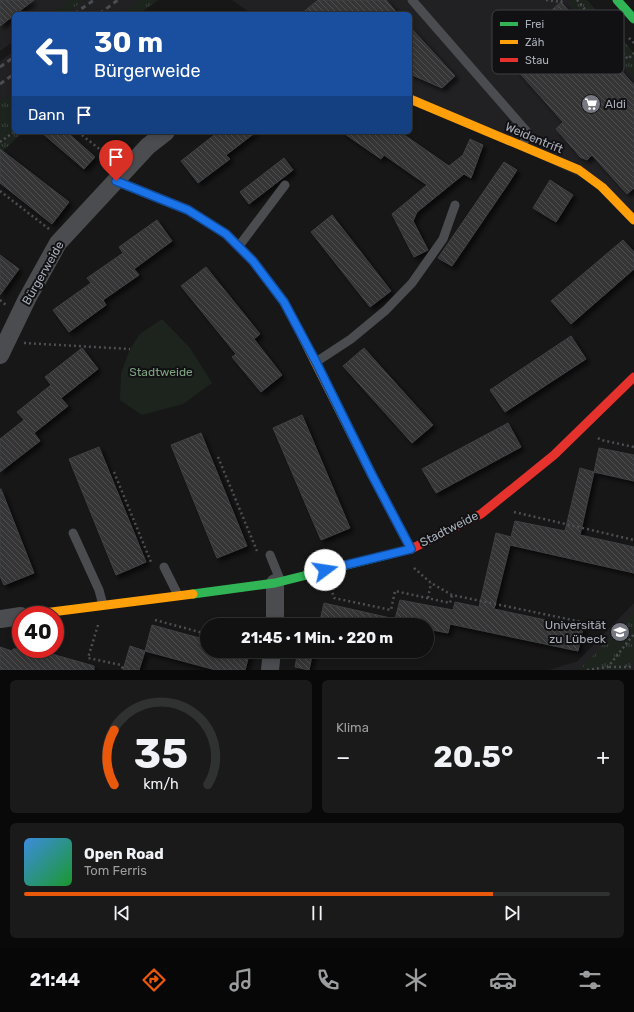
<!DOCTYPE html>
<html lang="de">
<head>
<meta charset="utf-8">
<style>
  :root { --surface:#111; --page:#1a1a1a; --text:#f1f3f6; --muted:#9c9d9f; --line:#303131; --accent:#ea580c }
  body { margin:0; font-family:Rubik,sans-serif; background:var(--page); color:var(--text); height:100vh; display:flex; flex-direction:column; font-size:15px; white-space:nowrap }
  * { box-sizing:border-box; margin:0 }
  p { font-size:13px; color:var(--muted) }
  .icon { flex:none; width:22px; height:22px; fill:none; stroke:currentColor; stroke-width:2; stroke-linecap:round; stroke-linejoin:round }
  .map { position:relative; height:670px; overflow:hidden }
  .sheet { display:flex; flex-direction:column; gap:10px; padding:10px; background:#090909; flex:1 }
  .sheet>* { flex:none }
  .top-card { position:absolute; left:12px; top:12px; width:400px; height:122px; border-radius:6px; box-shadow:0 2px 6px #0003,0 0 0 1px var(--line); background:#1a4fa0; color:#fff; overflow:hidden }
  .speed { position:absolute; left:12px; top:606px; display:flex; gap:8px; font-size:20px; font-weight:700; text-align:center }
  .speed>* { display:grid; place-content:center; width:52px; height:52px; border-radius:50%; background:var(--surface); box-shadow:0 2px 6px #0003,0 0 0 1px var(--line); line-height:1 }
  .speed .limit { border:6px solid #d22; background:#fff; color:#111 }
  .pin { position:absolute; display:grid; place-items:center; width:34px; height:34px; color:#fff; margin:-41px -17px; border-radius:50% 50% 50% 0; rotate:-45deg; box-shadow:0 0 4px #0007 }
  .pin .icon { rotate:45deg }
  .me { position:absolute; width:44px; margin:-22px; rotate:76deg; stroke-linejoin:round; filter:drop-shadow(0 0 3px #0008) }
  .turn { display:flex; align-items:center; gap:14px; height:84px; padding:0 16px; font-size:18px }
  .turn .icon { width:52px; height:52px; stroke-width:2.5 }
  .turn b { display:block; font-size:28px; line-height:34px }
  .then { display:flex; align-items:center; height:38px; padding:0 16px; background:#0003; gap:8px; font-size:15px }
  .big { font-size:30px; font-weight:700; line-height:1.1 }
  .sheet .card { flex:1; display:flex; flex-direction:column; justify-content:center; gap:6px; min-width:0; padding:0 14px; border-radius:6px; background:var(--page) }
  .sheet .dial { align-items:center; gap:0 }
  .dial svg { height:104px; overflow:visible; fill:none; stroke:var(--line); stroke-width:7; stroke-linecap:round; text-anchor:middle }
  .dial text { fill:var(--text); stroke:none }
  .song { display:flex; align-items:center; gap:12px }
  .cover { width:48px; height:48px; border-radius:6px; background:linear-gradient(135deg,hsl(210 70% 55%),hsl(130 70% 35%)) }
  .played { height:4px; border-radius:2px; background:linear-gradient(90deg,var(--accent) 80%,var(--line) 80%) }
  .keys { display:flex; justify-content:space-around; direction:ltr }
  .heat { display:flex; justify-content:space-between; align-items:center; font-size:22px; direction:ltr }
  .sheet .tiles { flex:1; display:grid; gap:10px; grid-template-columns:1fr 1fr }
  .card:last-child { grid-column:span 2 }
  .trip { position:absolute; left:200px; top:618px; width:234px; height:40px; border-radius:20px; background:var(--surface); box-shadow:0 2px 6px #0003,0 0 0 1px var(--line); font-weight:700; line-height:40px; text-align:center }
  .tabs { display:flex; height:64px; justify-content:space-around; align-items:center; background:#070707; color:var(--muted) }
  .tabs .icon { width:28px; height:28px }
  .tabs .active { color:var(--accent) }
  .tabs b { font-size:18px; color:var(--text) }
  .map>svg:first-child { display:block }
  .built { fill:#212123 }
  .grass { fill:url(#grass-tufts) }
  .park { fill:#1d241e }
  .building { fill:url(#building-back-hatch); stroke:#3f4043; filter:url(#shadow) }
  .lines { fill:none; stroke-linecap:round; stroke-linejoin:round }
  .path { stroke:#4d4e52; stroke-width:2.5; stroke-dasharray:2 3; stroke-linecap:butt }
  .lane { stroke:#4b4c50; stroke-width:9 }
  .street { stroke:#4b4c50; stroke-width:18 }
  .fast { stroke:#30b455; stroke-width:9 }
  .slow { stroke:#ff9f0a; stroke-width:9 }
  .jam { stroke:#e5322d; stroke-width:9 }
  .rail { stroke:#4b4c4f; stroke-width:3; stroke-dasharray:5 4; stroke-linecap:butt }
  .route-casing { stroke:#114b97; stroke-width:10 }
  .route { stroke:#1a73e8; stroke-width:7 }
  .labels { text-anchor:middle; dominant-baseline:central; stroke-width:4; stroke-linejoin:round; paint-order:stroke }
  .poi-label { font-size:12px; fill:#a8adb8; stroke:#111113; text-anchor:start }
  .street-label { font-size:12px; fill:#a8adb8; stroke:#111113 }
  .park-label { font-size:12px; fill:#7fa381; stroke:#111113 }
  .key { fill:#111113; stroke:#3e4045; stroke-width:1 }
  .key-label { font-size:11px; fill:#a8adb8 }
</style>
</head>
<body>
<div class="map">
<svg width="634" height="670" viewBox="0 0 634 670">
  <defs>
    <pattern id="grass-tufts" width="24" height="20" patternUnits="userSpaceOnUse"><rect width="24" height="20" fill="#1d241e"/><path d="M3 7l-1-3M5 7V3M7 7l1-3M15 17l-1-3M17 17v-4M19 17l1-3" fill="none" stroke="#3b413d"/></pattern>
    <pattern id="building-back-hatch" width="6" height="6" patternUnits="userSpaceOnUse"><rect width="6" height="6" fill="#353536"/><path d="M-1 5l2 2M0 0l6 6M5-1l2 2" fill="none" stroke="#4f5051"/></pattern>
    <filter id="shadow"><feDropShadow dx="3.5" dy="3.5" stdDeviation="2" flood-color="#0009"/></filter>
  </defs>
  <rect width="100%" height="100%" fill="#171717"/>
  <g class="built">
    <polygon points="0,0 71,0 51,14 14,14 14,41 0,51"/>
    <polygon points="85,0 139,0 121,14 65,14"/>
    <polygon points="232,0 587,0 634,53 634,220 605,189 410,99 410,14 252,14"/>
    <polygon points="14,51 14,92 0,102 0,61"/>
    <polygon points="634,603 634,670 549,670 578,661"/>
  </g>
  <g class="grass">
    <polygon points="71,0 85,0 65,14 51,14"/>
    <polygon points="139,0 158,0 139,14 121,14"/>
    <polygon points="570,0 587,0 634,53 634,77 568,2"/>
    <polygon points="14,92 14,132 23,132 0,154 0,102"/>
    <polygon points="634,612 634,662 625,670 574,670 582,667"/>
  </g>
  <polygon class="park" points="162,319 190,348 212,383 183,404 142,415 120,400 121,373 130,349 140,334"/>
  <g class="building">
    <polygon points="0,0 34,0 0,26"/>
    <polygon points="318,0 386,0 398,14 301,14"/>
    <polygon points="561,2 634,85 634,188 627,194 592,155 587,160 580,157 576,152 556,129 563,122 502,53"/>
    <polygon points="410,27 455,76 442,88 410,74"/>
    <polygon points="41,132 67,132 95,157 84,169"/>
    <polygon points="218,132 256,132 226,155 230,159 198,183 181,161"/>
    <polygon points="342,132 400,132 449,166 463,155 470,139 483,145 471,178 464,174 417,212 413,221 428,250 414,257 392,214 427,185 384,155 381,159"/>
    <polygon points="0,149 69,202 52,224 0,183"/>
    <polygon points="284,158 293,170 249,204 240,192"/>
    <polygon points="504,162 517,170 508,184 452,266 438,258"/>
    <polygon points="550,180 573,195 556,222 533,208"/>
    <polygon points="332,215 391,291 370,307 311,232"/>
    <polygon points="157,220 172,241 134,269 139,275 103,300 106,305 69,332 53,310 91,283 87,278 123,253 119,247"/>
    <polygon points="623,240 634,252 634,269 571,324 551,301"/>
    <polygon points="0,255 19,269 0,295"/>
    <polygon points="206,267 260,334 254,339 282,375 261,392 232,357 236,354 181,286"/>
    <polygon points="571,336 586,359 505,412 490,390"/>
    <polygon points="82,348 98,369 61,398 68,406 34,433 40,441 0,472 0,439 24,420 17,412 51,385 45,377"/>
    <polygon points="364,348 433,425 412,443 343,366"/>
    <polygon points="302,415 350,528 321,540 273,428"/>
    <polygon points="508,423 521,447 436,493 422,469"/>
    <polygon points="201,433 247,546 217,558 171,445"/>
    <polygon points="99,447 146,562 116,575 69,459"/>
    <polygon points="599,448 634,455 634,481 594,472"/>
    <polygon points="580,468 594,472 580,535 634,547 634,573 510,545 494,609 583,628 578,651 450,624 448,633 427,629 427,625 319,625 324,603 395,619 400,600 453,610 455,602 479,607 496,533 511,537 515,521 565,531"/>
    <polygon points="0,489 1,489 34,573 4,585 0,576"/>
    <polygon points="152,625 207,640 207,651 250,651 245,670 216,670 145,651"/>
    <polygon points="130,646 145,651 139,670 123,670"/>
    <polygon points="0,647 12,651 13,649 34,649 94,666 94,670 0,670"/>
    <polygon points="298,651 313,651 309,670 295,667"/>
  </g>
  <g class="lines">
    <g class="path">
      <polyline points="546,0 561,2 563,0"/>
      <polyline points="577,0 628,59 634,53"/>
      <polyline points="629,38 634,43"/>
      <polyline points="78,132 112,159"/>
      <polyline points="0,142 14,132"/>
      <polyline points="0,191 49,229"/>
      <polyline points="0,300 6,305"/>
      <polyline points="24,343 130,349"/>
      <polyline points="598,438 601,440 634,447"/>
      <polyline points="218,457 257,551"/>
      <polyline points="114,472 151,562"/>
      <polyline points="514,512 634,540"/>
      <polyline points="414,568 431,583 452,595 582,622"/>
      <polyline points="331,588 334,598 391,610 395,591 450,603 452,595"/>
      <polyline points="428,598 431,583"/>
      <polyline points="155,620 207,634"/>
      <polyline points="98,625 88,658 121,665 124,670"/>
      <polyline points="609,667 634,667"/>
      <polyline points="587,670 608,667 634,634"/>
    </g>
    <g class="lane">
      <polyline points="412,0 528,133 522,146"/>
      <polyline points="239,246 285,185"/>
      <polyline points="316,362 351,339 386,310 412,283 443,239 455,205"/>
      <polyline points="73,533 99,590 103,605"/>
      <polyline points="270,555 281,582"/>
      <polyline points="164,567 178,595"/>
    </g>
    <g class="street">
      <polyline points="0,355 27,299 58,243 148,146 166,132"/>
      <polyline points="0,619 21,616"/>
      <polyline points="275,625 275,583"/>
      <polyline points="270,670 272,651"/>
    </g>
    <g class="fast">
      <polyline points="617,0 634,19"/>
      <polyline points="193,594 275,583 391,554"/>
    </g>
    <g class="slow">
      <polyline points="410,99 579,170 602,187 634,220"/>
      <polyline points="303,338 372,475 411,549"/>
      <polyline points="28,615 193,594"/>
    </g>
    <g class="jam">
      <polyline points="116,181 188,210 226,234 253,261 284,302 303,338"/>
      <polyline points="391,554 411,549 481,514 554,455 634,377"/>
    </g>
    <g class="rail">
      <polyline points="74,14 94,0"/>
      <polyline points="99,14 118,0"/>
      <polyline points="0,67 14,57"/>
      <polyline points="0,84 14,74"/>
    </g>
  </g>
  <g class="lines">
    <g class="route-casing">
      <polyline id="route" points="116,181 188,210 226,234 253,261 284,302 316,362 372,475 411,549 325,570"/>
    </g>
    <use href="#route" class="route"/>
  </g>
  <defs>
    <g id="supermarket-disc" transform="scale(1)"><circle r="9.5" fill="#757880" stroke="#111113"/><path d="M-6-5.5h2.5l.6 2H6L4.5 2H-2.5L-4.4-4H-6ZM-1.5 3.2a1.3 1.3 0 1 0 .1 0ZM3 3.2a1.3 1.3 0 1 0 .1 0Z" fill="#fff"/></g>
    <g id="university-disc" transform="scale(1)"><circle r="9.5" fill="#757880" stroke="#111113"/><path d="M0-5L7-2L0 1L-7-2ZM-4 1L0 2.5L4 1V4Q0 6-4 4Z" fill="#fff"/></g>
  </defs>
  <g fill-rule="evenodd">
    <use href="#supermarket-disc" x="591" y="104"/>
    <use href="#university-disc" x="620" y="632"/>
  </g>
  <g class="labels">
    <g class="poi-label">
      <text x="605" y="104">Aldi</text>
      <text x="606" y="625" text-anchor="end">Universität<tspan x="606" dy="14">zu Lübeck</tspan></text>
    </g>
    <g class="street-label">
      <text transform="translate(534 138) rotate(23)">Weidentrift</text>
      <text transform="translate(43 273) rotate(-60)">Bürgerweide</text>
      <text transform="translate(449 529) rotate(-27)">Stadtweide</text>
    </g>
    <g class="park-label">
      <text x="161" y="372">Stadtweide</text>
    </g>
  </g>
  <rect x="492" y="10" width="132" height="64" rx="6" class="key"/>
  <rect x="500" y="22" width="18" height="4" fill="#30b455"/>
  <rect x="500" y="40" width="18" height="4" fill="#ff9f0a"/>
  <rect x="500" y="58" width="18" height="4" fill="#e5322d"/>
  <g class="key-label">
    <text x="525" y="28">Frei</text>
    <text x="525" y="46">Zäh</text>
    <text x="525" y="64">Stau</text>
  </g>
</svg>
<div class="speed"><div class="limit">40</div></div>
<div class="pin" style="left:116px;top:181px;background:#d93025"><svg class="icon" aria-label="arrive" viewBox="0 0 24 24"><path d="M6 21V4h12l-3 4 3 4H6"/></svg></div>
<svg class="me" style="left:325px;top:570px" viewBox="-20 -20 40 40"><circle r="19" fill="#fff"/><path d="M0-13L10 11 0 6-10 11z" fill="#1a73e8"/></svg>
<div class="trip">21:45 · 1 Min. · 220 m</div>
<div class="top-card">
<div class="turn"><svg class="icon" aria-label="left" viewBox="0 0 24 24"><path d="M17 20v-9H6M10 6l-5 5 5 5"/></svg><div><b>30 m</b>Bürgerweide</div></div>
<div class="then">Dann<svg class="icon" aria-label="arrive" viewBox="0 0 24 24"><path d="M6 21V4h12l-3 4 3 4H6"/></svg></div>
</div>
</div>
<section class="sheet">
<div class="tiles">
<div class="card dial"><svg viewBox="0 0 100 80">
<path d="M14 69A42 42 0 1 1 86 69"/>
<path d="M14 69A42 42 0 0 1 14 27" stroke="#ea580c"/>
<text x="50" y="56" font-size="32" font-weight="700">35</text>
<text x="50" y="72" font-size="11">km/h</text>
</svg></div>
<div class="card"><p>Klima</p>
<div class="heat"><a>−</a><b class="big">20.5°</b><a>+</a></div>
</div>
<div class="card">
<div class="song"><i class="cover"></i><div><b>Open Road</b><p>Tom Ferris</p></div></div>
<div class="played"></div>
<div class="keys"><svg class="icon" aria-label="previous" viewBox="0 0 24 24"><path d="M18 5L8 12l10 7zM5 5v14"/></svg><svg class="icon" aria-label="pause" viewBox="0 0 24 24"><path d="M8 5v14M16 5v14"/></svg><svg class="icon" aria-label="next" viewBox="0 0 24 24"><path d="M6 5l10 7-10 7zM19 5v14"/></svg></div>
</div>
</div>
</section>
<nav class="tabs">
<b>21:44</b>
<svg class="icon active" aria-label="directions" viewBox="0 0 24 24"><path d="M12 3l9 9-9 9-9-9zM9 14v-3h6M13 9l2 2-2 2"/></svg>
<svg class="icon" aria-label="music" viewBox="0 0 24 24"><path d="M9 18V5l10-2v13"/><circle cx="6" cy="18" r="3"/><circle cx="16" cy="16" r="3"/></svg>
<svg class="icon" aria-label="phone" viewBox="0 0 24 24"><path d="M5 4h4l2 5-3 2q2 4 5 5l2-3 5 2v4C11 20 4 13 5 4z"/></svg>
<svg class="icon" aria-label="climate" viewBox="0 0 24 24"><path d="M12 3v18M4 7l16 10M4 17L20 7"/></svg>
<svg class="icon" aria-label="car" viewBox="0 0 24 24"><path d="M5 17H2v-5l4-1 3-4h7l3 4 3 1v5h-3M9 17h6M6 11h13"/><circle cx="7" cy="17" r="2"/><circle cx="17" cy="17" r="2"/></svg>
<svg class="icon" aria-label="filters" viewBox="0 0 24 24"><path d="M4 7h16M4 17h16"/><circle cx="9" cy="7" r="2"/><circle cx="15" cy="17" r="2"/></svg>
</nav>
</body>
</html>
